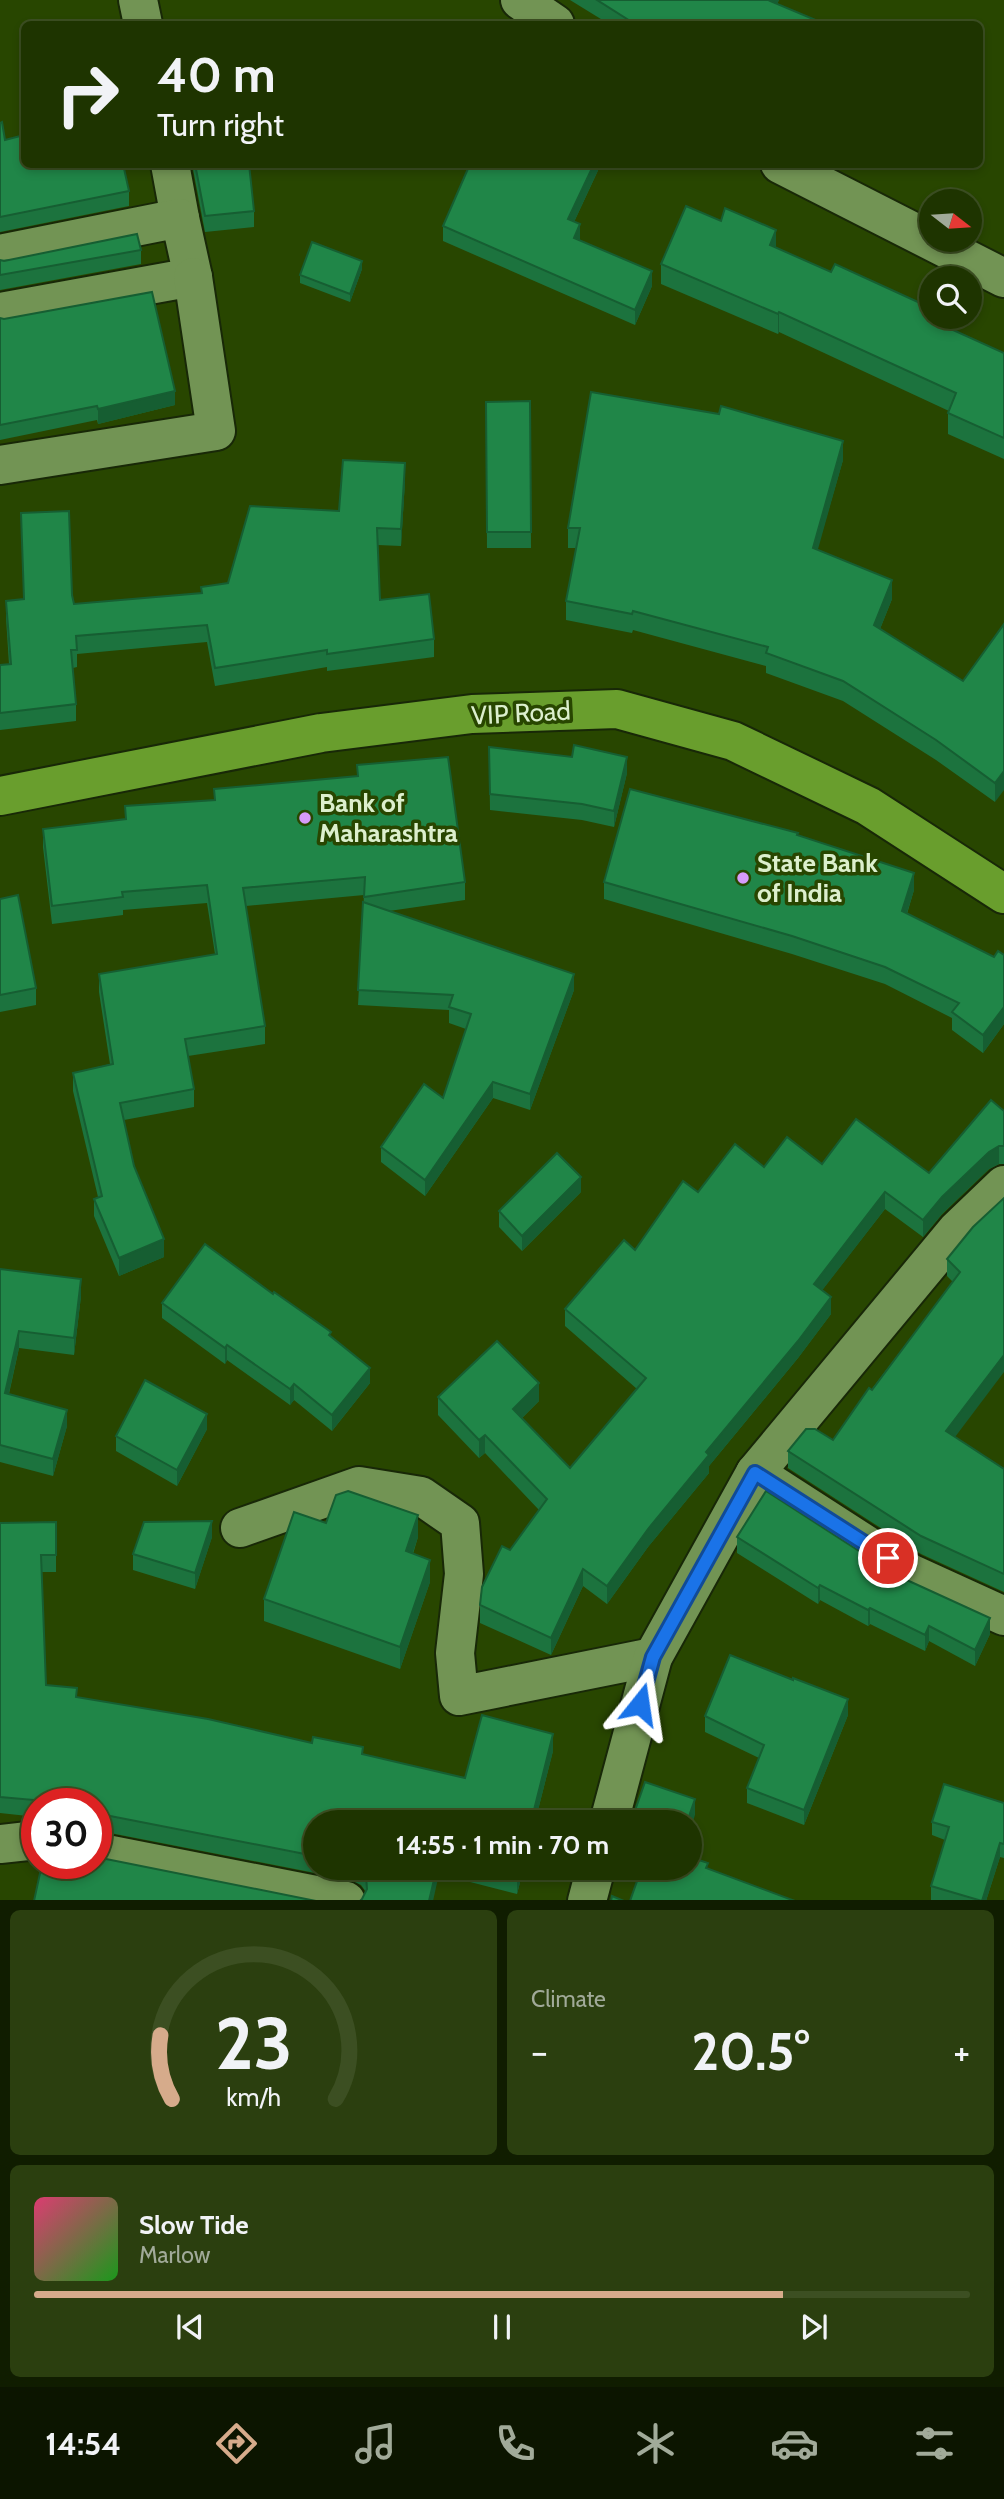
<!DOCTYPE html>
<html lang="en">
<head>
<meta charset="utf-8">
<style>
  :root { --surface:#1e3400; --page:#2b3f0f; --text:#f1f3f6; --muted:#a1aa99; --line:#3c4f22; --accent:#d6ab8b }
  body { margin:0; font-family:Cabin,sans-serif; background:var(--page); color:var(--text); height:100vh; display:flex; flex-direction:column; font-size:26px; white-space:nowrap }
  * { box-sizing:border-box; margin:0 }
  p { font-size:23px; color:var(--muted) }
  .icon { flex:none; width:38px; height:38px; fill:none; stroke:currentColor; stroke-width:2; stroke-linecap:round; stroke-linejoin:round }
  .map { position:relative; height:1900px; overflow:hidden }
  .sheet { display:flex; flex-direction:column; gap:10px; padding:10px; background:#101d00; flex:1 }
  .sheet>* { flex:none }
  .hud { position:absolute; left:21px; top:21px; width:962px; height:147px; border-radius:10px; box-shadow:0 4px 10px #0003,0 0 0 2px var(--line); background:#1e3400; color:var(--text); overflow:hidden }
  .needle { width:46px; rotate:107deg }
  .controls { position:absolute; left:919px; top:189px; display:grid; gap:14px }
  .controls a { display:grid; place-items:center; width:63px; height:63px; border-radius:50%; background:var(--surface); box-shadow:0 4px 10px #0003,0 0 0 2px var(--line); font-size:35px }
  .speed { position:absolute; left:21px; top:1788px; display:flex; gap:14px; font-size:35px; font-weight:700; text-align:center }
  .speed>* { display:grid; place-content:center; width:91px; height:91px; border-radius:50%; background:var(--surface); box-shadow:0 4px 10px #0003,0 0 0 2px var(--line); line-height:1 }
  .speed .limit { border:10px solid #d22; background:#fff; color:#111 }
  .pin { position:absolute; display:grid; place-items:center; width:60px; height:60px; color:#fff; margin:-30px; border:4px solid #fff; border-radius:50%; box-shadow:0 2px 7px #0007 }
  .me { position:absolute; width:77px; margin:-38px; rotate:15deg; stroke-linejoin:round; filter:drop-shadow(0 0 5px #0008) }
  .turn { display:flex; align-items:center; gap:24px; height:147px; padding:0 21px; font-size:32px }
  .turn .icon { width:91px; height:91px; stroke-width:2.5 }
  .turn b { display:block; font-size:49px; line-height:60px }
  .big { font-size:52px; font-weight:700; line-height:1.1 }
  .sheet .card { flex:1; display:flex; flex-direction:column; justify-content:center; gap:10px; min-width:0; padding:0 24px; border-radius:10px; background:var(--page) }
  .sheet .dial { align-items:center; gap:0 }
  .dial svg { height:182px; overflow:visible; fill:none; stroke:var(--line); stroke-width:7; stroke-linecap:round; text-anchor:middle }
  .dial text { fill:var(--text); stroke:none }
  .song { display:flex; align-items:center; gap:21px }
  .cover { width:84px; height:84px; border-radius:10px; background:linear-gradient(135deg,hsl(340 70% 55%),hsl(120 70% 35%)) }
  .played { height:7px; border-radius:4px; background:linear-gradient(90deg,var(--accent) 80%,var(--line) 80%) }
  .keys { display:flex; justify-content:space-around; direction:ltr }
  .heat { display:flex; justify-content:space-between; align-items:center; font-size:38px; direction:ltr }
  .sheet .tiles { flex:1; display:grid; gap:10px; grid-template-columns:1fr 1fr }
  .card:last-child { grid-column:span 2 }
  .trip { position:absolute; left:303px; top:1810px; width:399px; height:70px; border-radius:35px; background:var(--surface); box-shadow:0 4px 10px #0003,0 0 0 2px var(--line); font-weight:700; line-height:70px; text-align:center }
  .tabs { display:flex; height:112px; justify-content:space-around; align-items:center; background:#0c1500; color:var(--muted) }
  .tabs .icon { width:49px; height:49px }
  .tabs .active { color:var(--accent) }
  .tabs b { font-size:32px; color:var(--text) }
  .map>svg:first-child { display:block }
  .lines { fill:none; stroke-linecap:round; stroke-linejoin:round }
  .street-casing { stroke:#182807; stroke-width:42 }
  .secondary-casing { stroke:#182807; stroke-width:42 }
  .highway-casing { stroke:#182807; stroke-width:42 }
  .street { stroke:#729454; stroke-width:38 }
  .secondary { stroke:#729454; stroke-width:38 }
  .highway { stroke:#699e2d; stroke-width:38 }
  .wall { fill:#1c733e }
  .shaded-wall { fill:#165e32 }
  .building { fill:#208648; stroke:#165e32; stroke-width:2 }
  .route-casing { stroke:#114b97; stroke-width:18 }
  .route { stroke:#1a73e8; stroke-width:12 }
  .poi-dot { fill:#d69bfa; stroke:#284600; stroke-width:2.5 }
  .labels { text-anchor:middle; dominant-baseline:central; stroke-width:7; stroke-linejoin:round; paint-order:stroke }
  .street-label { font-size:26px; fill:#dcefcd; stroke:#284600 }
  .poi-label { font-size:26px; font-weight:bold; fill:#dcefcd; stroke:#284600; text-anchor:start }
</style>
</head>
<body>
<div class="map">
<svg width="1004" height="1901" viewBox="0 0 1004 1901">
  <rect width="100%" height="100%" fill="#284600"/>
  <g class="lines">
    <g class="street-casing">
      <g id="street">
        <polyline points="138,0 143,24"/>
        <polyline points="170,164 180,218"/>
        <polyline points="0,254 180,218 193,277 0,312"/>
        <polyline points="0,465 216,431 193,277"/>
        <polyline points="755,1473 910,1573 1004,1616"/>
        <polyline points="240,1528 359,1486 421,1496 460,1523 464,1574 455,1653 459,1696 653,1657"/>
        <polyline points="609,1822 653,1657 755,1473 957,1230 1004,1185"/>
        <polyline points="0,1844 37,1840"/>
        <polyline points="96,1852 346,1901"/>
        <polyline points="587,1901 596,1867"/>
      </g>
    </g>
    <g class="secondary-casing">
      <g id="secondary">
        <polyline points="520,0 555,24"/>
        <polyline points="780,164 1004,278"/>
      </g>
    </g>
    <g class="highway-casing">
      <polyline id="highway" points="0,796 321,733 472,714 617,709 733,741 868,806 1004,894"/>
    </g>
    <use href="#street" class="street"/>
    <use href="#secondary" class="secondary"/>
    <use href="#highway" class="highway"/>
  </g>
  <g class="wall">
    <polygon points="570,0 779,0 777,4 825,24 609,24"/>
    <polygon points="0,123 5,140 129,191 129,206 0,232"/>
    <polygon points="192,164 249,164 254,211 254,227 205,232"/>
    <polygon points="470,164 601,164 574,222 580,240 652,286 635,325 443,241 443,226"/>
    <polygon points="776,248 936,317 936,322 1004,353 1004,459 948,434 948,413 949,411 779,332 778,334 661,284 661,264"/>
    <polygon points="141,250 141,264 0,290 0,260"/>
    <polygon points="362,269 350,302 300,283 300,275"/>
    <polygon points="0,318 175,405 98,424 97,420 0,440"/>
    <polygon points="530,401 531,548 487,548 486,402"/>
    <polygon points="843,460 817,550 892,599 880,629 963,681 1004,624 995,802 936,760 843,701 766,673 766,666 633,630 632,633 566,620 566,601 576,548 568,548 568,528"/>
    <polygon points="405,481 401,546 378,545 380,600 434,639 434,657 327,671 327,667 215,686 207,642 77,654 77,667 73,668 76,704 76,721 0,730 0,665 9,664 6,618 6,601 24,599 21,513 72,595 74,604 201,593 201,587 228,583 339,511"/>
    <polygon points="489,747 627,773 614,827 582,820 490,810"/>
    <polygon points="357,765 465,882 465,900 389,911 574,990 530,1110 493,1098 425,1196 381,1162 381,1147 443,1098 466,1029 449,1023 449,1010 358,1005 364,895 246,906 265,1026 265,1044 188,1056 194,1089 194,1107 124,1120 134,1166 164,1257 119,1276 94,1216 94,1199 98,1197 73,1091 73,1073 110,1064 99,992 99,974 215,954 207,903 123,910 123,915 52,924 43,847 43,829 125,819 125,806 214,800 214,789 357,776"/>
    <polygon points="798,835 914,890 907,914 994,957 1004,955 1004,1024 983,1053 952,1030 952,1018 885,984 792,954 604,899 604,882"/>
    <polygon points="0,899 36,988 36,1005 0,1012"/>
    <polygon points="1004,1111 1004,1164 999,1164 989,1169 942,1214 923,1237 885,1209 822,1290 831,1314 798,1358 709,1466 709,1473 648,1547 607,1604 583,1586 551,1655 480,1623 480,1605 510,1550 539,1510 485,1453 479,1458 438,1415 438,1397 539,1401 522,1418 570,1468 637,1389 565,1326 565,1309 635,1250 698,1192 764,1167 822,1164 929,1173"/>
    <polygon points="581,1192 522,1251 499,1227 499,1211"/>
    <polygon points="1004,1198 955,1437 1004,1469 1004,1592 921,1554 788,1468 788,1451 833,1440 953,1282 947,1276 947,1259"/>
    <polygon points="0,1269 81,1296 74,1355 19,1348 9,1394 67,1426 53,1476 0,1462"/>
    <polygon points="162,1303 331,1336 370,1383 332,1431 294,1400 290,1405 227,1360 225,1364 162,1318"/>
    <polygon points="207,1429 177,1486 116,1451 116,1436"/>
    <polygon points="56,1522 56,1572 42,1572 46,1685 77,1697 363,1754 465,1778 553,1751 535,1822 315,1822 315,1867 524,1867 517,1894 439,1874 362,1899 366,1892 361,1885 351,1880 100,1831 96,1831 96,1804 37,1804 37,1817 0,1813 0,1523"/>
    <polygon points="326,1523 418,1537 413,1554 430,1582 400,1669 264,1621 264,1599"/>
    <polygon points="212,1537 195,1589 133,1570 133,1554"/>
    <polygon points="737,1537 898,1576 990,1634 975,1666 929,1641 925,1651 870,1624 868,1626 820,1600 818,1604 737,1553"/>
    <polygon points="793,1680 848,1715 804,1825 747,1803 747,1788 759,1758 705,1732 705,1716"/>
    <polygon points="1004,1803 1004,1858 1000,1857 986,1901 931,1900 931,1886 945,1840 932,1835 932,1822"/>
  </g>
  <g class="shaded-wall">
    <polygon points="771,0 779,0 770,18"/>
    <polygon points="594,164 601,164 568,235 568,219"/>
    <polygon points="580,224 580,240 574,238"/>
    <polygon points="776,230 776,251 770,245"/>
    <polygon points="362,261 362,269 350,302 350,294"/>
    <polygon points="652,271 652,286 635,325 635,310"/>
    <polygon points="779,312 779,332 778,334 778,314"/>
    <polygon points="175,391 175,405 98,424 98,409"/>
    <polygon points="843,441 843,460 813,567 813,548"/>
    <polygon points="405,463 405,481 401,546 401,529"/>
    <polygon points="892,580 892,599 874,644 874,625"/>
    <polygon points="627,757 627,773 614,827 614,811"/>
    <polygon points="1004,771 1004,790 995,802 995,783"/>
    <polygon points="914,873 914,890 902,929 902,911"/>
    <polygon points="574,974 574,990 530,1110 530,1094"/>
    <polygon points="1004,1007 1004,1024 983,1053 983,1035"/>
    <polygon points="493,1082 493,1098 425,1196 425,1180"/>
    <polygon points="999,1146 999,1164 989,1169 942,1214 923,1237 923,1220 942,1197 989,1152"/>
    <polygon points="581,1177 581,1192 522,1251 522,1236"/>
    <polygon points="885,1192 885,1209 814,1301 814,1284"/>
    <polygon points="164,1239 164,1257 119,1276 119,1258"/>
    <polygon points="81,1279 81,1296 74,1355 74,1338"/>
    <polygon points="831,1297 831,1314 798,1358 709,1466 709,1473 648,1547 607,1604 607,1586 648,1529 706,1452"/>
    <polygon points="19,1331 19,1348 5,1410 5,1393"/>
    <polygon points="227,1345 227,1360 225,1364 225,1348"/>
    <polygon points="1004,1355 1004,1372 946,1449 946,1431"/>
    <polygon points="370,1368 370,1383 332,1431 332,1415"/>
    <polygon points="539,1383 539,1401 513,1427 513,1409"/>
    <polygon points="294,1384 294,1400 290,1405 290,1389"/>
    <polygon points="67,1410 67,1426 53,1476 53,1459"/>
    <polygon points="207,1414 207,1429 177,1486 177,1470"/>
    <polygon points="485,1435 485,1453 479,1458 479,1440"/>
    <polygon points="418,1515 418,1537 406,1573 406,1551"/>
    <polygon points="212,1521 212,1537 195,1589 195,1573"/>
    <polygon points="430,1560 430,1582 400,1669 400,1647"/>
    <polygon points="583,1569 583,1586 551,1655 551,1638"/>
    <polygon points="820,1585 820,1600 818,1604 818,1588"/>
    <polygon points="870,1608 870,1624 868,1626 868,1610"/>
    <polygon points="990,1618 990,1634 975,1666 975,1650"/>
    <polygon points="929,1626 929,1641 925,1651 925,1635"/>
    <polygon points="848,1699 848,1715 804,1825 804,1810"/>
    <polygon points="553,1734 553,1751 535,1822 531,1822"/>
    <polygon points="695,1799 695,1815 690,1831 690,1822 687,1822"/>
    <polygon points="1000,1843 1000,1857 986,1901 982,1901"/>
    <polygon points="437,1867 439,1867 439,1874 433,1901 429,1901"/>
    <polygon points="520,1867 524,1867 517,1894 517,1877"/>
  </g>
  <g class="building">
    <polygon points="597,0 771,0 770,1 825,24 635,24"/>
    <polygon points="2,122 5,140 24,135 24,164 123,164 129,191 0,217 0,123"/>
    <polygon points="195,164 249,164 254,211 205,216"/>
    <polygon points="470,164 594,164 568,219 580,224 574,238 652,271 635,310 443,226"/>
    <polygon points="686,206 721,221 725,208 776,230 770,245 831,272 835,264 931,308 931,317 933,317 931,320 1004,353 1004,438 948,413 956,393 779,312 778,314 661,264"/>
    <polygon points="137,234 141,250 0,275 0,260 4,261"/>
    <polygon points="312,242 362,261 350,294 300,275"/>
    <polygon points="152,292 175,391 98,409 97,406 0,425 0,318 4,319"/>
    <polygon points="591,392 719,414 721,406 843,441 813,548 892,580 874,625 963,681 1004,624 1004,771 995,783 936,740 843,681 766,653 768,647 633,611 632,614 566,601 580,528 568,528"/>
    <polygon points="530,401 531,532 487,532 486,402"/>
    <polygon points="343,460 405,463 401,529 377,528 380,600 429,594 434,639 327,654 327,650 215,668 207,625 76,636 77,650 71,650 76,704 0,713 0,665 11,664 6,601 24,599 21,513 69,511 72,595 74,604 202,593 201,587 228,583 250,506 339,511"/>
    <polygon points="574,745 627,757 614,811 582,804 490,794 489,747 572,757"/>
    <polygon points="448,757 465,882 364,897 365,877 243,888 265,1026 185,1039 194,1089 120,1103 134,1166 164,1239 119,1258 94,1199 102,1196 73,1073 113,1064 99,974 217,954 207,885 122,892 123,897 52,906 43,829 126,819 125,806 215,800 214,789 358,776 357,765"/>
    <polygon points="630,789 798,833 797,835 914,873 902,911 994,957 998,951 1004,955 1004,1007 983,1035 952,1012 959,1003 885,967 792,936 604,882"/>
    <polygon points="18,895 36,988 0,995 0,899"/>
    <polygon points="363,902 574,974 530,1094 493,1082 425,1180 381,1147 424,1084 443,1098 471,1014 449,1007 453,995 358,990"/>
    <polygon points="991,1100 1004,1111 1004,1146 999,1146 989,1152 942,1197 923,1220 885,1192 814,1284 831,1297 798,1341 706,1452 709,1455 648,1529 607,1586 583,1569 551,1638 480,1605 482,1587 502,1546 510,1550 547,1499 485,1435 479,1440 438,1397 497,1341 539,1383 513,1409 570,1468 646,1378 565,1309 624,1240 635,1250 683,1181 698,1192 735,1144 764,1167 787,1137 822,1164 856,1119 929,1173"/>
    <polygon points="557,1153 581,1177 522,1236 499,1211"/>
    <polygon points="1004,1198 1004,1355 946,1431 1004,1469 1004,1574 921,1536 788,1451 806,1429 815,1429 833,1440 869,1388 872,1390 960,1272 947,1259 973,1227"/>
    <polygon points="205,1244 273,1294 274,1292 331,1332 329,1335 370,1368 332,1415 294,1384 290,1389 227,1345 225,1348 162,1303"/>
    <polygon points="0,1269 81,1279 74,1338 19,1331 5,1393 67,1410 53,1459 0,1445"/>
    <polygon points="145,1380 207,1414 177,1470 116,1436"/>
    <polygon points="348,1491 418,1515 406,1551 430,1560 400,1647 264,1599 294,1512 326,1523 336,1495"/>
    <polygon points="766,1491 898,1576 990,1618 975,1650 929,1626 925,1635 870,1608 868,1610 820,1585 818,1588 737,1537"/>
    <polygon points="212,1521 195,1573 133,1554 144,1522"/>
    <polygon points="56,1522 56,1555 41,1555 46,1685 77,1688 76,1697 208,1719 312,1743 313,1737 363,1747 362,1754 465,1778 482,1715 553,1734 531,1822 315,1822 315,1856 100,1814 96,1814 96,1804 56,1804 57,1802 0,1797 0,1523"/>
    <polygon points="730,1655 793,1680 793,1678 848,1699 804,1810 747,1788 764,1745 705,1716"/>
    <polygon points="645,1782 695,1799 687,1822 631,1822"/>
    <polygon points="944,1784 1004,1803 1004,1844 1000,1843 982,1901 931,1886 949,1827 932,1822"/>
    <polygon points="96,1857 316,1901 34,1901 42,1864 96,1864"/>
    <polygon points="690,1857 708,1863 706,1868 795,1901 630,1901 642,1867 690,1867"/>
    <polygon points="359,1867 437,1867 429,1901 360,1901 362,1899 367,1889 366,1876"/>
    <polygon points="478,1867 520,1867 517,1877"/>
    <polygon points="612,1896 624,1901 611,1901"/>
  </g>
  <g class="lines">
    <g class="route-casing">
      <polyline id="route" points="640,1704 653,1657 755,1473 888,1558"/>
    </g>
    <use href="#route" class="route"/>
  </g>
  <g class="poi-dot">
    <circle cx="305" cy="818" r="7"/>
    <circle cx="743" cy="878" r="7"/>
  </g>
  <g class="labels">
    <g class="street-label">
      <text transform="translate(521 713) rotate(-3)">VIP Road</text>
    </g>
    <g class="poi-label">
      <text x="319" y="803">Bank of<tspan x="319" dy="30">Maharashtra</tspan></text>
      <text x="757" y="863">State Bank<tspan x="757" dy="30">of India</tspan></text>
    </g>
  </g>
</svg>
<div class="controls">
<a><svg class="needle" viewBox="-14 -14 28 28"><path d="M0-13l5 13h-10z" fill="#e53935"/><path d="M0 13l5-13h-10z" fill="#a1aa99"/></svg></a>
<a><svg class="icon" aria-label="search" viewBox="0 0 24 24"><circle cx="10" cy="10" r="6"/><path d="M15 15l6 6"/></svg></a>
</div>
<div class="speed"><div class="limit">30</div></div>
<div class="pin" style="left:888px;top:1558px;background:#d93025"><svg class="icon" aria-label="arrive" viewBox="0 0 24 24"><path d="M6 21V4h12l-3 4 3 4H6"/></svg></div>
<svg class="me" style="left:640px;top:1704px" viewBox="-20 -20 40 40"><path d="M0-17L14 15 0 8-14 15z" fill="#1a73e8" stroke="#fff" stroke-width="4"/></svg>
<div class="trip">14:55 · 1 min · 70 m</div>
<div class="hud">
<div class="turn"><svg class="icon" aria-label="right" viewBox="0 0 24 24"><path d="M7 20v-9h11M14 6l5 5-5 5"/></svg><div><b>40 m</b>Turn right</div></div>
</div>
</div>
<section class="sheet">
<div class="tiles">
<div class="card dial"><svg viewBox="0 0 100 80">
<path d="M14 69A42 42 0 1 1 86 69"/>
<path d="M14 69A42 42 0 0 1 9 41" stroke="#d6ab8b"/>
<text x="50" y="56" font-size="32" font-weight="700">23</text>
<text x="50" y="72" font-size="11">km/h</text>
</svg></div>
<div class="card"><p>Climate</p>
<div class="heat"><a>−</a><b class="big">20.5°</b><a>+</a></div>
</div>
<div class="card">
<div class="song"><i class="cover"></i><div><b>Slow Tide</b><p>Marlow</p></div></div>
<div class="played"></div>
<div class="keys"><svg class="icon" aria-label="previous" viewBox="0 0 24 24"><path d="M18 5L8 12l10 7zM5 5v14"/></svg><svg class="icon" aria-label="pause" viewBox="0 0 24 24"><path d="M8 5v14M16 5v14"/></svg><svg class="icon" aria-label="next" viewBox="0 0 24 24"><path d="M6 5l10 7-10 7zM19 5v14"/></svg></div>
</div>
</div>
</section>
<nav class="tabs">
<b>14:54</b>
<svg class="icon active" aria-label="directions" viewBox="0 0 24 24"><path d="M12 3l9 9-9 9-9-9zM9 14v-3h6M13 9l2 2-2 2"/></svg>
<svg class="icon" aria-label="music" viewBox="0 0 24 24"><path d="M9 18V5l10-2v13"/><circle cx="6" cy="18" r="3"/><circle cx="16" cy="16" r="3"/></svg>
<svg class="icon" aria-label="phone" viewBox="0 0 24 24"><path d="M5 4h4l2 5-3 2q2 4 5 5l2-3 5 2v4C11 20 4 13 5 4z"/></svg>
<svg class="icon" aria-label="climate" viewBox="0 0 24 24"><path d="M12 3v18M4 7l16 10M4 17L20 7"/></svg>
<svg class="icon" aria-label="car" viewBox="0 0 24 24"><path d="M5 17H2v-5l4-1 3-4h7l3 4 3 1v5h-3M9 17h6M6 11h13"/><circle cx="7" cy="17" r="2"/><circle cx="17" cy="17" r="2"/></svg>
<svg class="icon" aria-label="filters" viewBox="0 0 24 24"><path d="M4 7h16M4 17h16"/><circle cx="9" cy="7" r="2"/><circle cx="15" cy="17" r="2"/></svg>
</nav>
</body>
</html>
